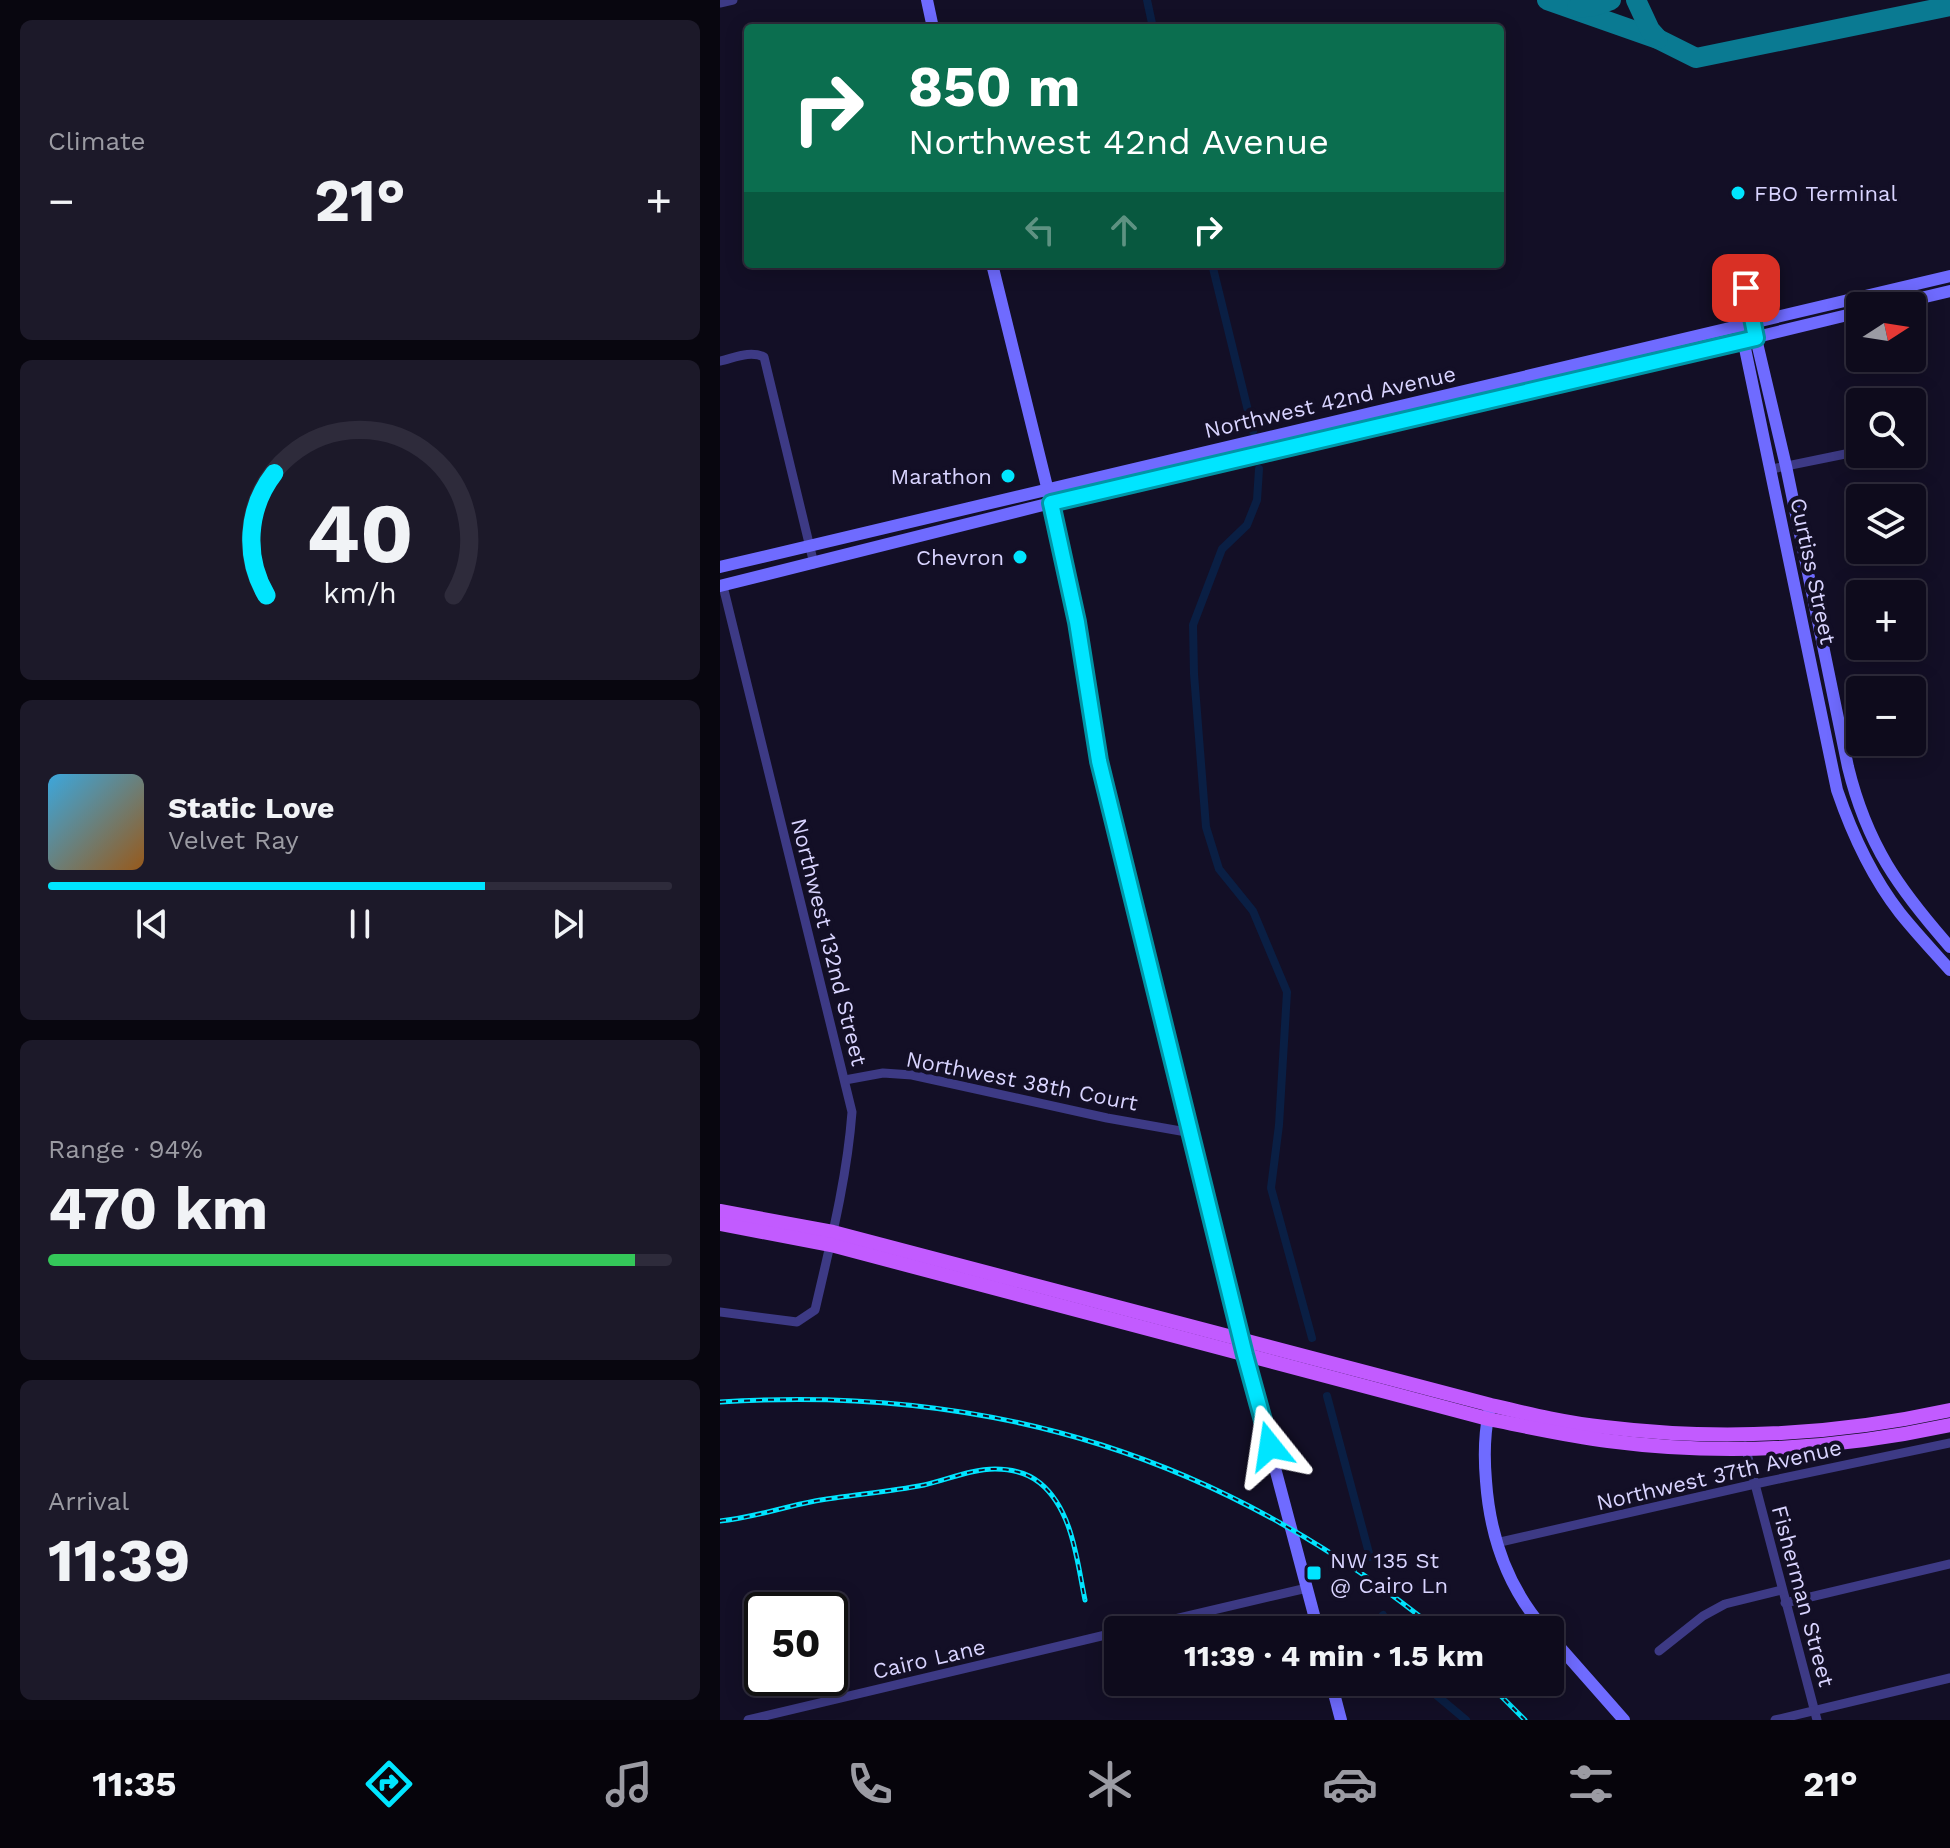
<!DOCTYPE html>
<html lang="en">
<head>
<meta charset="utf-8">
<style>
  :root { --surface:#0e0b1c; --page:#1c1929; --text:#f1f3f6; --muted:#9b9ba3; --line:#2e2b3b; --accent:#00e5ff }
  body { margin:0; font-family:"Work Sans",sans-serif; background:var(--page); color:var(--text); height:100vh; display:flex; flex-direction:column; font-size:30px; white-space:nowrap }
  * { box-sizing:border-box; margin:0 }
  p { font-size:26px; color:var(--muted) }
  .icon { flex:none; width:44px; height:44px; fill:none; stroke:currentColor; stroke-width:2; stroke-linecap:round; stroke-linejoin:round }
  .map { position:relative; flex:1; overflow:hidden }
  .sheet { display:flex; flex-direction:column; gap:20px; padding:20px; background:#08060f; width:720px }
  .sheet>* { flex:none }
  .guide { position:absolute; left:24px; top:24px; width:760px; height:244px; border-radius:8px; box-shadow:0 4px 20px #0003,0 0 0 2px var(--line); background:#0b6e4f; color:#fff; overflow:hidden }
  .needle { width:52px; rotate:78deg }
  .tools { position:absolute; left:1126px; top:292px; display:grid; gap:16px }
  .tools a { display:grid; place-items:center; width:80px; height:80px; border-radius:8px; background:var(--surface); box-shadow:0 4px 20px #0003,0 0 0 2px var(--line); font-size:40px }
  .speed { position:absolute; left:24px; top:1592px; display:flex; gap:16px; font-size:40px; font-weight:700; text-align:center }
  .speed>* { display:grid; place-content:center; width:104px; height:104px; border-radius:50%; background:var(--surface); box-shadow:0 4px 20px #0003,0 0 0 2px var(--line); line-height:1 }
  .speed .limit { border:4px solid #111; border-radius:12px; background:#fff; color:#111 }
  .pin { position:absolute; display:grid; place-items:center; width:68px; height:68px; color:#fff; margin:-34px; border-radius:16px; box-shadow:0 4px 12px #0006 }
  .me { position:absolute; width:88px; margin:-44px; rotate:345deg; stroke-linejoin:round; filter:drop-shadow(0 0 6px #0008) }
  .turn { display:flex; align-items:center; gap:28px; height:168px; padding:0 32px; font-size:36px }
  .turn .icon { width:104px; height:104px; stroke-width:2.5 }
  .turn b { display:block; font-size:56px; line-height:68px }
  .lanes { display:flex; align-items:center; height:76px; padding:0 32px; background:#0003; justify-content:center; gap:40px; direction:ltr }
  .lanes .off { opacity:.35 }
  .big { font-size:60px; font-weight:700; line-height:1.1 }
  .sheet .tile { flex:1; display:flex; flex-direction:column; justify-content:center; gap:12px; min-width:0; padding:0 28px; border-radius:12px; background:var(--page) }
  .sheet .dial { align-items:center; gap:0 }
  .dial svg { height:208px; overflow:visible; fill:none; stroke:var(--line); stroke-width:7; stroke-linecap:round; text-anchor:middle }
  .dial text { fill:var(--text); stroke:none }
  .song { display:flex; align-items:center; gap:24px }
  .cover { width:96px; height:96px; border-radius:12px; background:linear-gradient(135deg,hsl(200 70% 55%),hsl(30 70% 35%)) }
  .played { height:8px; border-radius:4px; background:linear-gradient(90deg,var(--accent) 70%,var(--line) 70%) }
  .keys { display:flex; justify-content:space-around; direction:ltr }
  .heat { display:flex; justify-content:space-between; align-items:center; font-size:44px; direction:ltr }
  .charge { height:12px; border-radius:6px; background:linear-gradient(90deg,#34c759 94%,var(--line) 0) }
  .trip { position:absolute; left:384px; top:1616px; width:460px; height:80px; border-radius:8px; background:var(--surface); box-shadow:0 4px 20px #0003,0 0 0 2px var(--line); font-weight:700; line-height:80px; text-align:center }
  .menu { display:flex; height:128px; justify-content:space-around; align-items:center; background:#06040b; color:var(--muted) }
  .menu .icon { width:56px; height:56px }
  .menu .current { color:var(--accent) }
  .menu b { font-size:36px; color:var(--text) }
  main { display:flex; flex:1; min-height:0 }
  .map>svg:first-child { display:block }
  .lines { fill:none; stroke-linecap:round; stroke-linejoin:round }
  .canal { stroke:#0a1f44; stroke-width:8 }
  .taxiway { stroke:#0a7a92; stroke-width:20 }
  .street { stroke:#3d3a85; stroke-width:9 }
  .secondary { stroke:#6f6bff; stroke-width:12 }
  .primary { stroke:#c25bff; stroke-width:14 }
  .rail-casing { stroke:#00e5ff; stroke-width:5 }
  .rail { stroke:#130f26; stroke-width:2; stroke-dasharray:6; stroke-linecap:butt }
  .route-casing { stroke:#0095a6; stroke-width:20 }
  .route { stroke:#00e5ff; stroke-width:14 }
  .poi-dot { fill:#00e5ff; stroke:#130f26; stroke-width:3 }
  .labels { text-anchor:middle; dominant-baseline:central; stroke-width:8; stroke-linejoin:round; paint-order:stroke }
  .poi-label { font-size:22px; fill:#d9d4ff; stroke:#130f26; text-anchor:start }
  .street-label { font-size:22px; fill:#d9d4ff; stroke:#130f26 }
</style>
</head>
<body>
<main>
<section class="sheet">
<div class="tile"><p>Climate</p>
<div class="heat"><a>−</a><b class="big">21°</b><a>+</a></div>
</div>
<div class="tile dial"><svg viewBox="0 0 100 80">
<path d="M14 69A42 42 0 1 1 86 69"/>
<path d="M14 69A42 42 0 0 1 17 22" stroke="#00e5ff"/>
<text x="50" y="56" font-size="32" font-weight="700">40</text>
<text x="50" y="72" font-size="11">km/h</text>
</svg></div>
<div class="tile">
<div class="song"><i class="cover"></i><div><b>Static Love</b><p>Velvet Ray</p></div></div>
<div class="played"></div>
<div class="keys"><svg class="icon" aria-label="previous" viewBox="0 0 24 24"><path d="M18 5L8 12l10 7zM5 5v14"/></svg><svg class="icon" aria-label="pause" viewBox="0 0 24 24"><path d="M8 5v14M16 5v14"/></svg><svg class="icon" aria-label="next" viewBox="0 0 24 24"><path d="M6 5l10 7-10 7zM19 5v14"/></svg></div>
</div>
<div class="tile"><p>Range · 94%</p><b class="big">470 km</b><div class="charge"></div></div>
<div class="tile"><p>Arrival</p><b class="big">11:39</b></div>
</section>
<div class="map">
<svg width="1230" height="1720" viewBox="0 0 1230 1720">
  <rect width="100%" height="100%" fill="#130f26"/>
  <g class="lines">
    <g class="canal">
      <polyline points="427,0 433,28"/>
      <polyline points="492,264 533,431"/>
      <polyline points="539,469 537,500 527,525 502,549 473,625 474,674 486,827 499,869 533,911 567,992 559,1125 551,1188 592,1338"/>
      <polyline points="607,1396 650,1557"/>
      <polyline points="663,1615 670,1630"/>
      <polyline points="703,1682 715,1694 746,1720"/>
    </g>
    <g class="taxiway">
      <polyline points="827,0 938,39 976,58 1230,6"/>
      <polyline points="916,0 930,30 938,39"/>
      <polyline points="857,8 874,6 891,0"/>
    </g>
    <g class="street">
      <polyline points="0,3 13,0"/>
      <polyline points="1026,288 1032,324"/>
      <polyline points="1014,290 1021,326"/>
      <path d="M0,361C14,358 30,350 44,357L94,564"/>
      <polyline points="1052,469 1140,451"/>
      <polyline points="125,1080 163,1073 192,1075 387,1118 472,1133"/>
      <path d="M0,1312L77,1322L95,1310C110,1245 127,1179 132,1112L3,586"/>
      <polyline points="1025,1446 1097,1720"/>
      <polyline points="776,1543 1035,1484 1230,1443"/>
      <polyline points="1065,1603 1230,1564"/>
      <polyline points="408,1630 587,1588"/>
      <polyline points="939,1651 983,1616 1005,1604 1062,1590"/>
      <polyline points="28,1720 398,1632"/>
      <polyline points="1055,1720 1230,1678"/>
    </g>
    <g class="secondary">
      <polyline points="207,0 213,28"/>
      <polyline points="272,264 331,503 357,622 379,761 525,1355 598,1630"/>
      <polyline points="1167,306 1230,291"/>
      <path d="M1034,330L1066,466L1128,767C1147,845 1179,889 1230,947"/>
      <path d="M1022,334L1117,790C1132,834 1152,877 1180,913C1196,933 1213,951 1230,970"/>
      <polyline points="0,567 1230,276"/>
      <polyline points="0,586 331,503 792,396 1140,312"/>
      <path d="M769,1412C764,1435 764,1458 766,1481C770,1537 787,1587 825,1630"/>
      <polyline points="830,1636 904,1720"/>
      <polyline points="611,1682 621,1720"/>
    </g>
    <g class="primary">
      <path d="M0,1211L113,1232L771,1405C809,1414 846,1423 885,1427C1000,1441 1116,1435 1230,1410"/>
      <path d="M0,1224L111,1245L768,1419C808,1427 848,1436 888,1441C1002,1456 1119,1449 1230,1425"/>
    </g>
    <g class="rail-casing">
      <g id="rail">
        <path d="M0,1402C272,1384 505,1458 717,1630"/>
        <path d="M0,1521C32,1518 63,1507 95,1501C131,1495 168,1492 204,1485C227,1480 251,1469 275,1469C291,1469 308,1473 320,1483C353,1510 357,1562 365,1600"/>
        <polyline points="767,1682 805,1720"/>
      </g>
    </g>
    <use href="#rail" class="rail"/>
  </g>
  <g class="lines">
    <g class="route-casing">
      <polyline id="route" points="550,1446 525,1355 379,761 357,622 331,503 1036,338 1026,288"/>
    </g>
    <use href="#route" class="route"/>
  </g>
  <g class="poi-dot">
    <circle cx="1018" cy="193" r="8"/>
    <circle cx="288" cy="476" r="8"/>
    <circle cx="300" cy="557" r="8"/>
    <rect x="586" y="1565" width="16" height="16" rx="4"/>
  </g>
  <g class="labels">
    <g class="poi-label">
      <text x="1034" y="193">FBO Terminal</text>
      <text x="272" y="476" text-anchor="end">Marathon</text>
      <text x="284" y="557" text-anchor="end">Chevron</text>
      <text x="610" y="1560">NW 135 St<tspan x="610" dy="25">@ Cairo Ln</tspan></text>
    </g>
    <g class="street-label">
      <text transform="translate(610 402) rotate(-13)">Northwest 42nd Avenue</text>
      <text transform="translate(1093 571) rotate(78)">Curtiss Street</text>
      <text transform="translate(109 942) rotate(76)">Northwest 132nd Street</text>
      <text transform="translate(302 1081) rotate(11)">Northwest 38th Court</text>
      <text transform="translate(999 1475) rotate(-13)">Northwest 37th Avenue</text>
      <text transform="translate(1083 1596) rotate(75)">Fisherman Street</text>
      <text transform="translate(209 1659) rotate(-13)">Cairo Lane</text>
    </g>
  </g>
</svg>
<div class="tools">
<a><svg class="needle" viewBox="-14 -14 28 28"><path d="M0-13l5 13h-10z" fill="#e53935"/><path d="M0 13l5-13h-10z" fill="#9b9ba3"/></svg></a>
<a><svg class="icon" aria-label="search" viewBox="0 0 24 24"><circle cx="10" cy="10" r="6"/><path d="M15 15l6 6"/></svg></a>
<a><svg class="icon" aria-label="layers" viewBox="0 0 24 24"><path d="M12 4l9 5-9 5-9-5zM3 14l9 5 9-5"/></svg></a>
<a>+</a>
<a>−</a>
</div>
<div class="speed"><div class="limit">50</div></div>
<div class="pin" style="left:1026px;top:288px;background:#d93025"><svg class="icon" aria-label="arrive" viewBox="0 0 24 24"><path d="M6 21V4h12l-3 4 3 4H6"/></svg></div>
<svg class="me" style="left:550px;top:1446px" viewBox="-20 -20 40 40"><path d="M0-17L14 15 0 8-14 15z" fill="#00e5ff" stroke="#fff" stroke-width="4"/></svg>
<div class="trip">11:39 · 4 min · 1.5 km</div>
<div class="guide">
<div class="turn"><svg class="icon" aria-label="right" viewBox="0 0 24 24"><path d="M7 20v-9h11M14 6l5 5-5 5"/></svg><div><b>850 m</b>Northwest 42nd Avenue</div></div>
<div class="lanes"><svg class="icon off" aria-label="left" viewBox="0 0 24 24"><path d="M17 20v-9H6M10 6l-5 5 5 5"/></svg><svg class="icon off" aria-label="ahead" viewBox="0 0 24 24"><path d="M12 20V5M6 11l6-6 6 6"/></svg><svg class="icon" aria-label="right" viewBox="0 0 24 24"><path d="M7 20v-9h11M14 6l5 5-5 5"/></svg></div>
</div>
</div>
</main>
<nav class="menu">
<b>11:35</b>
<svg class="icon current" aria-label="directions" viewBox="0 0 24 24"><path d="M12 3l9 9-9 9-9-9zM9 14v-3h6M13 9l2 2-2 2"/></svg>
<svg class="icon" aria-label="music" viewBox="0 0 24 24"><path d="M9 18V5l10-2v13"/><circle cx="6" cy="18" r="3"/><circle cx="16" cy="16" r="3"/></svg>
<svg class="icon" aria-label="phone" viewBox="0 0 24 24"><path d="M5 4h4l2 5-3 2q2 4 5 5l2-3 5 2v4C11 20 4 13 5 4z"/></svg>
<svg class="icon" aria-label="climate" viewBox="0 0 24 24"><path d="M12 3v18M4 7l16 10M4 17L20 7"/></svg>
<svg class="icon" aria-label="car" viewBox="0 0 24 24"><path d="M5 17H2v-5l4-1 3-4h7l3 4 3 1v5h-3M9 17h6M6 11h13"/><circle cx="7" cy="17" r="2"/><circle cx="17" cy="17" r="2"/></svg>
<svg class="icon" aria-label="filters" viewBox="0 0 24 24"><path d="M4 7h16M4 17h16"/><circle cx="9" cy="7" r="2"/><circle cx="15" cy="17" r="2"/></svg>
<b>21°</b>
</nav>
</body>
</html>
